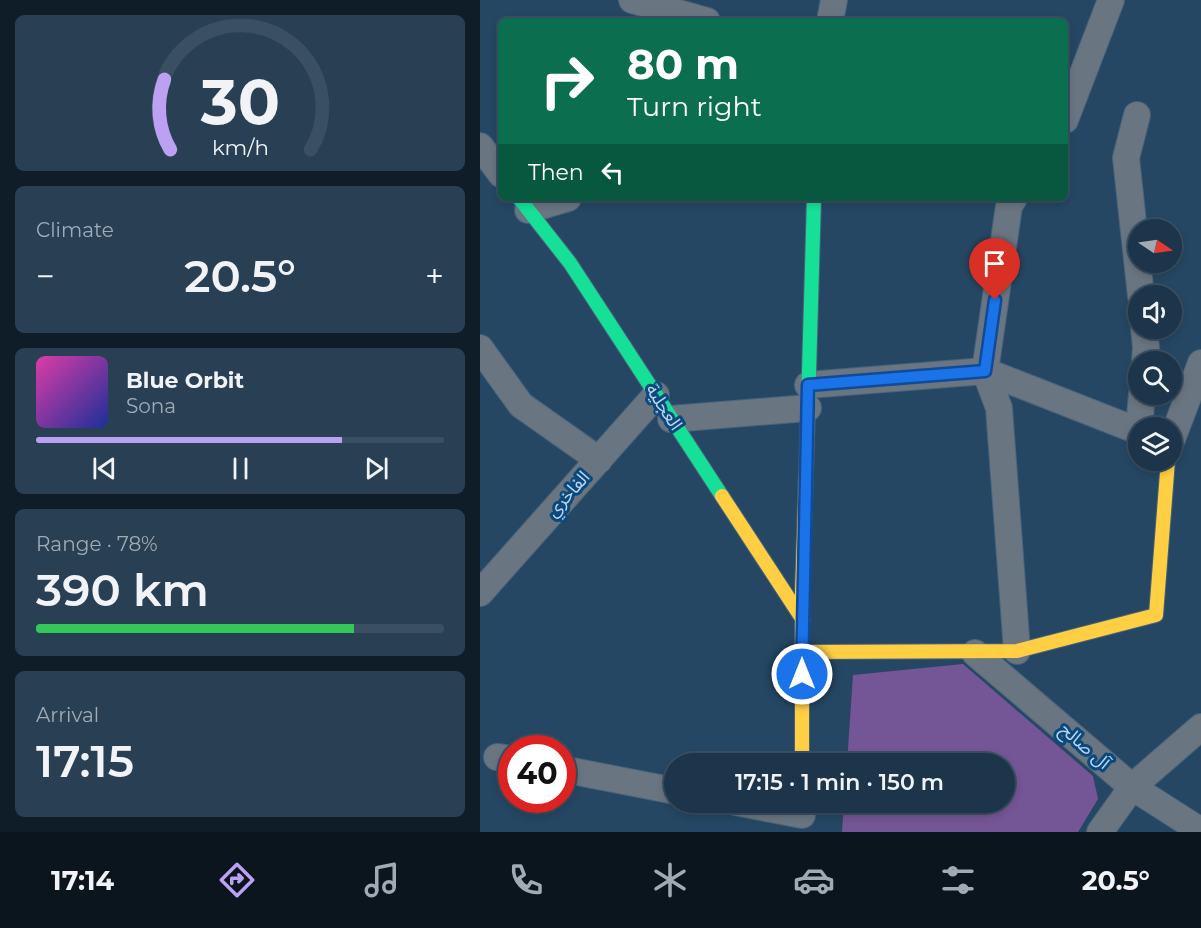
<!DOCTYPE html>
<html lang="en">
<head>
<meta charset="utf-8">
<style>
  :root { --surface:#1c354a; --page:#294054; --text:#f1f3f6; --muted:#a0abb5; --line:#3a5062; --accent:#bca0f2 }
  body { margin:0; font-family:Montserrat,"Noto Sans Arabic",sans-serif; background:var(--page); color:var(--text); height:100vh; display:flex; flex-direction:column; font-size:22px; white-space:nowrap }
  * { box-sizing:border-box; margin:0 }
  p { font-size:20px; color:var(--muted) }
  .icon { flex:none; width:33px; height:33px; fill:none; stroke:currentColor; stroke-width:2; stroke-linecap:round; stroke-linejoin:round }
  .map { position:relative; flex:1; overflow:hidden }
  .drawer { display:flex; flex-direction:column; gap:15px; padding:15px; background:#0f1d29; width:480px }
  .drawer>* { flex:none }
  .hud { position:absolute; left:18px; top:18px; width:570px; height:183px; border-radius:9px; box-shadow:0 3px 9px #0003,0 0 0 2px var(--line); background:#0b6e4f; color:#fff; overflow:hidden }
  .needle { width:39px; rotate:103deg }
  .tools { position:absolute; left:648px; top:219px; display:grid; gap:12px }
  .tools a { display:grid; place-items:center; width:54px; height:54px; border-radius:50%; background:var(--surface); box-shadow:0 3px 9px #0003,0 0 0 2px var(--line); font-size:30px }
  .speed { position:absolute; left:18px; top:735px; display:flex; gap:12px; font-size:30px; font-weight:700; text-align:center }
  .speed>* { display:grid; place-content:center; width:78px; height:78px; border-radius:50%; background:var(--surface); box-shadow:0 3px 9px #0003,0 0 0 2px var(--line); line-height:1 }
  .speed .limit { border:9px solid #d22; background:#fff; color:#111 }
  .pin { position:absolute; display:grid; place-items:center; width:51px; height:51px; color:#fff; margin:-62px -26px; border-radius:50% 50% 50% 0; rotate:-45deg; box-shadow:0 0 6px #0007 }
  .pin .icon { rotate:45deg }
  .me { position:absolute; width:66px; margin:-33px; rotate:0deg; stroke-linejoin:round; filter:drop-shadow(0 0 4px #0008) }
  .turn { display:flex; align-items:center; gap:21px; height:126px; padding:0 30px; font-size:27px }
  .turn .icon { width:78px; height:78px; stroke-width:2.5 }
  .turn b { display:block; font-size:42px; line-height:51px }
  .then { display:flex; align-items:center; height:57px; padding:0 30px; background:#0003; gap:12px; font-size:22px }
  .big { font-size:45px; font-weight:600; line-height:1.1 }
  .drawer .widget { flex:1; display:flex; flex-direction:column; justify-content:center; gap:9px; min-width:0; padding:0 21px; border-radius:9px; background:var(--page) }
  .drawer .dial { align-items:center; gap:0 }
  .dial svg { height:156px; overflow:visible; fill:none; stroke:var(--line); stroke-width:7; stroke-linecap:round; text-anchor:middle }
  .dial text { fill:var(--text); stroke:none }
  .song { display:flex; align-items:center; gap:18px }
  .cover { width:72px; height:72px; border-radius:9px; background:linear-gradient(135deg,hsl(320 70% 55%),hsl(230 70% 35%)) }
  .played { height:6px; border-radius:3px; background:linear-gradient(90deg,var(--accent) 75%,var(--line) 75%) }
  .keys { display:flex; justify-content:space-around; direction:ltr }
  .heat { display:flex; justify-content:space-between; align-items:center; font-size:33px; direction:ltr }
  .charge { height:9px; border-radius:4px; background:linear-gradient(90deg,#34c759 78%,var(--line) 0) }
  .trip { position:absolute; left:184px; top:753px; width:351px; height:60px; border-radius:30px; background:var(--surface); box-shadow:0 3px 9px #0003,0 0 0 2px var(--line); font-weight:600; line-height:60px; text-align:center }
  .dock { display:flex; height:96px; justify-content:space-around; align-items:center; background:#0b151e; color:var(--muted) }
  .dock .icon { width:42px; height:42px }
  .dock .active { color:var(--accent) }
  .dock b { font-size:27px; color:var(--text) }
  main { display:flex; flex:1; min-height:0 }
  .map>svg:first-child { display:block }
  .green { fill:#745595 }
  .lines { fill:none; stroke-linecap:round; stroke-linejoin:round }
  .street-casing { stroke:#47637b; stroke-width:28 }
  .fast-casing { stroke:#47637b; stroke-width:16 }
  .slow-casing { stroke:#47637b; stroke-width:16 }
  .street { stroke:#697581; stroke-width:26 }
  .fast { stroke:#16e098; stroke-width:14 }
  .slow { stroke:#ffcf43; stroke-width:14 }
  .route-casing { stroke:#114b97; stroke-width:15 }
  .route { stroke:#1a73e8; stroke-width:10 }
  .labels { text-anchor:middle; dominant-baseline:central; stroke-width:6; stroke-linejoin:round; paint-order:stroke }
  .street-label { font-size:18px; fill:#b9d6f5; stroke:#0b497d }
</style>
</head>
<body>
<main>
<section class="drawer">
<div class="widget dial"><svg viewBox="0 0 100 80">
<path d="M14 69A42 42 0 1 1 86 69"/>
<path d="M14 69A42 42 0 0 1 11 33" stroke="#bca0f2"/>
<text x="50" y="56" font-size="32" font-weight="700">30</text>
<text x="50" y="72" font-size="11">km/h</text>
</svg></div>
<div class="widget"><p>Climate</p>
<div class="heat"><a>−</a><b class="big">20.5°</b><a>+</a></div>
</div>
<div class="widget">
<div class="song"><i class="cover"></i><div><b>Blue Orbit</b><p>Sona</p></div></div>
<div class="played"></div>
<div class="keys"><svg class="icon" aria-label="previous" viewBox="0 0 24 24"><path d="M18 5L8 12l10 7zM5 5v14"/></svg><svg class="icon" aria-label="pause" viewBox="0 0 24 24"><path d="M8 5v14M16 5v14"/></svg><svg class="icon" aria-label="next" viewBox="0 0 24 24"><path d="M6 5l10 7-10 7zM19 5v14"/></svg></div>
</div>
<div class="widget"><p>Range · 78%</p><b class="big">390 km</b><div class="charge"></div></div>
<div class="widget"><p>Arrival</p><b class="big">17:15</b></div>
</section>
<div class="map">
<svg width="721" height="832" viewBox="0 0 721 832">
  <rect width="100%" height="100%" fill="#254763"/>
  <polygon class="green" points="483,664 613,776 618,799 598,832 362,832 364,803 525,802 525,764 367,763 373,675"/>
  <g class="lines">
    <g class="street-casing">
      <g id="street">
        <polyline points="152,0 227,21"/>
        <polyline points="350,21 354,0"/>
        <polyline points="657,115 646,158 661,296"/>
        <polyline points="585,120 631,0"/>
        <polyline points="0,146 21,174"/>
        <polyline points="534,198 529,206 505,371 519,408 537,651"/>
        <polyline points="48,210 88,198"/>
        <polyline points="664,328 666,347 665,362"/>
        <polyline points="0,348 41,405 119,460"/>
        <polyline points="328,385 505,371 658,431"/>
        <polyline points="191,419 328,408"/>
        <polyline points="659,428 662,394"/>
        <polyline points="692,439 721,363"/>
        <polyline points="0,593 176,395"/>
        <polyline points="495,653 652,787 721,831"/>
        <polyline points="17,757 32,759"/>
        <polyline points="82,769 195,791"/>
        <polyline points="255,802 322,815"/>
        <polyline points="620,832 652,787 721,727"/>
      </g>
    </g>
    <g class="fast-casing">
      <g id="fast">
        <polyline points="39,198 90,263 242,496"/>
        <polyline points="327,442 334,198"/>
      </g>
    </g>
    <g class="slow-casing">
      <g id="slow">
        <polyline points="242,496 323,620"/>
        <polyline points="322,652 537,651 676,615 688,460"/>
        <polyline points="322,764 322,594 327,442"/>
      </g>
    </g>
    <use href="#street" class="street"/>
    <use href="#fast" class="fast"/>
    <use href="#slow" class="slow"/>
  </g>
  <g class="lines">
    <g class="route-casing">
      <polyline id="route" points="322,674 328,385 505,371 515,300"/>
    </g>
    <use href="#route" class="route"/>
  </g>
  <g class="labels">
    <g class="street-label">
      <text transform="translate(184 407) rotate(57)">العجلية</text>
      <text transform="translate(88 494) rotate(-48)">الفاخري</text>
      <text transform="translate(605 746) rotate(41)">آل صالح</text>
    </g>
  </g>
</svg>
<div class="tools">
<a><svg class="needle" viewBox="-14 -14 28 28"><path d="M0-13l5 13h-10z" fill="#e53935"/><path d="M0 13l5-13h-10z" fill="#a0abb5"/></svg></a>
<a><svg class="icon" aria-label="sound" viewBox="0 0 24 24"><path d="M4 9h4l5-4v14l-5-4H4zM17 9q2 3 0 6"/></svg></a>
<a><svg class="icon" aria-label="search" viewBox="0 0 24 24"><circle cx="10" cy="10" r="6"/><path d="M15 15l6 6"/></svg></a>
<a><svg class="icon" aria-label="layers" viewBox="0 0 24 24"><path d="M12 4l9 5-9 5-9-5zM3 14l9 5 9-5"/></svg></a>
</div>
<div class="speed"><div class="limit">40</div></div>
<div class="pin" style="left:515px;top:300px;background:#d93025"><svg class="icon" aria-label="arrive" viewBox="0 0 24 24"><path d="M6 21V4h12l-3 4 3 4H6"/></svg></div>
<svg class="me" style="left:322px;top:674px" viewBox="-20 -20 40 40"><circle r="17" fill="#1a73e8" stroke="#fff" stroke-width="3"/><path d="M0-11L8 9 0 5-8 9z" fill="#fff"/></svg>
<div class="trip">17:15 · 1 min · 150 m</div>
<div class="hud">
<div class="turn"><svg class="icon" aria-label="right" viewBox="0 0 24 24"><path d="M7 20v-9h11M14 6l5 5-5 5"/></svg><div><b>80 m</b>Turn right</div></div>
<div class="then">Then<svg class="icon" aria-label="left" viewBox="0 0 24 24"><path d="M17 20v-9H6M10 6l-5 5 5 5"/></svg></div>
</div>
</div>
</main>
<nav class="dock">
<b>17:14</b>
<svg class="icon active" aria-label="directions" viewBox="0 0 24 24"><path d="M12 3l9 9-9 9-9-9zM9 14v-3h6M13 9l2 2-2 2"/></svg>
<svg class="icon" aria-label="music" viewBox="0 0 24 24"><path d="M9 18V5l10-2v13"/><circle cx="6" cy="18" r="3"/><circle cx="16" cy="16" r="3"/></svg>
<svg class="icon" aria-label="phone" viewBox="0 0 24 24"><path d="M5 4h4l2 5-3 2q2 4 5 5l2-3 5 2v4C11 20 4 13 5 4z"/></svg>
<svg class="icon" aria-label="climate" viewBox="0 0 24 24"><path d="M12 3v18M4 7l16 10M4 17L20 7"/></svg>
<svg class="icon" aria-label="car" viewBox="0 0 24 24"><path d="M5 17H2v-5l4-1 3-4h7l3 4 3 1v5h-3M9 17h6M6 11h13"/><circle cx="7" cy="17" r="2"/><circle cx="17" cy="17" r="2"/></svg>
<svg class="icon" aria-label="filters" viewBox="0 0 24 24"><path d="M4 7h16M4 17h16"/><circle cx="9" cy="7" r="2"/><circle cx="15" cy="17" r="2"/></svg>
<b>20.5°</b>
</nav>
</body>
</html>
